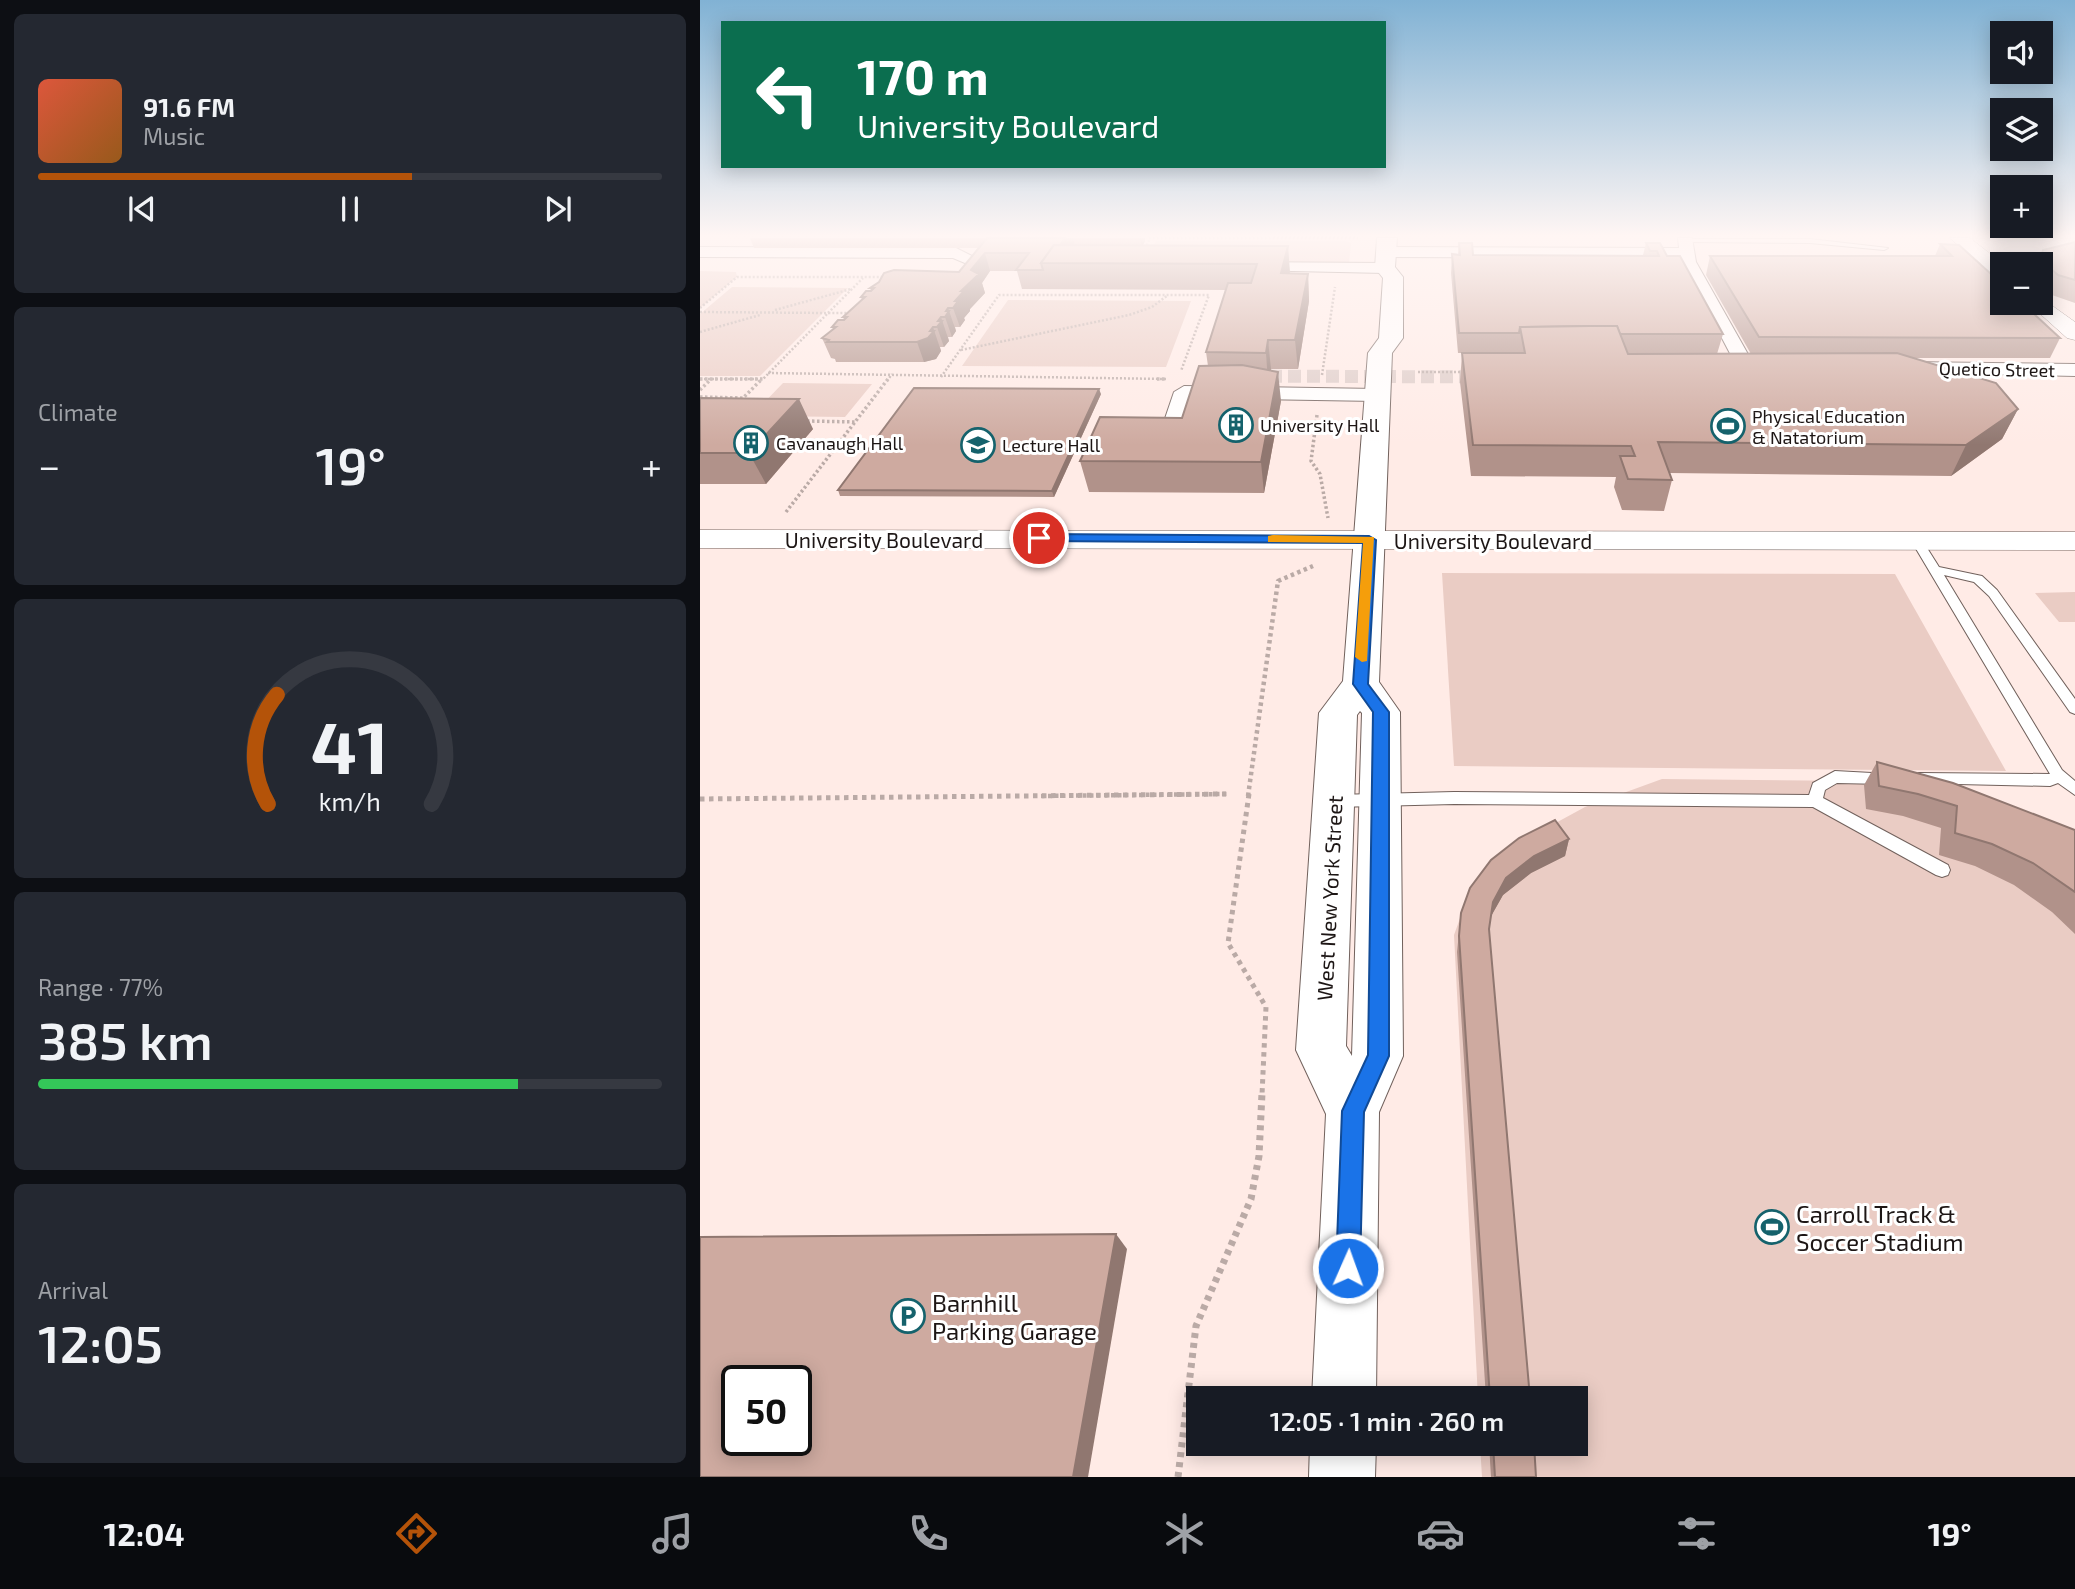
<!DOCTYPE html>
<html lang="en">
<head>
<meta charset="utf-8">
<style>
  :root { --surface:#171b24; --page:#242831; --text:#f1f3f6; --muted:#9ea1a6; --line:#363941; --accent:#b45309 }
  body { margin:0; font-family:"Exo 2",sans-serif; background:var(--page); color:var(--text); height:100vh; display:flex; flex-direction:column; font-size:26px; white-space:nowrap }
  * { box-sizing:border-box; margin:0 }
  p { font-size:23px; color:var(--muted) }
  .icon { flex:none; width:38px; height:38px; fill:none; stroke:currentColor; stroke-width:2; stroke-linecap:round; stroke-linejoin:round }
  .map { position:relative; flex:1; overflow:hidden }
  .details { display:flex; flex-direction:column; gap:14px; padding:14px; background:#0d0f14; width:700px }
  .details>* { flex:none }
  .hud { position:absolute; left:21px; top:21px; width:665px; height:147px; border-radius:0px; box-shadow:0 4px 18px #0003; background:#0b6e4f; color:#fff; overflow:hidden }
  .controls { position:absolute; left:1290px; top:21px; display:grid; gap:14px }
  .controls a { display:grid; place-items:center; width:63px; height:63px; border-radius:0px; background:var(--surface); box-shadow:0 4px 18px #0003; font-size:35px }
  .speed { position:absolute; left:21px; top:1365px; display:flex; gap:14px; font-size:35px; font-weight:700; text-align:center }
  .speed>* { display:grid; place-content:center; width:91px; height:91px; border-radius:50%; background:var(--surface); box-shadow:0 4px 18px #0003; line-height:1 }
  .speed .limit { border:4px solid #111; border-radius:10px; background:#fff; color:#111 }
  .pin { position:absolute; display:grid; place-items:center; width:60px; height:60px; color:#fff; margin:-30px; border:4px solid #fff; border-radius:50%; box-shadow:0 2px 7px #0007 }
  .me { position:absolute; width:77px; margin:-38px; rotate:2deg; stroke-linejoin:round; filter:drop-shadow(0 0 5px #0008) }
  .turn { display:flex; align-items:center; gap:24px; height:147px; padding:0 21px; font-size:32px }
  .turn .icon { width:91px; height:91px; stroke-width:2.5 }
  .turn b { display:block; font-size:49px; line-height:60px }
  .big { font-size:52px; font-weight:600; line-height:1.1 }
  .details .card { flex:1; display:flex; flex-direction:column; justify-content:center; gap:10px; min-width:0; padding:0 24px; border-radius:10px; background:var(--page) }
  .details .dial { align-items:center; gap:0 }
  .dial svg { height:182px; overflow:visible; fill:none; stroke:var(--line); stroke-width:7; stroke-linecap:round; text-anchor:middle }
  .dial text { fill:var(--text); stroke:none }
  .song { display:flex; align-items:center; gap:21px }
  .cover { width:84px; height:84px; border-radius:10px; background:linear-gradient(135deg,hsl(10 70% 55%),hsl(30 70% 35%)) }
  .played { height:7px; border-radius:4px; background:linear-gradient(90deg,var(--accent) 60%,var(--line) 60%) }
  .keys { display:flex; justify-content:space-around; direction:ltr }
  .heat { display:flex; justify-content:space-between; align-items:center; font-size:38px; direction:ltr }
  .charge { height:10px; border-radius:5px; background:linear-gradient(90deg,#34c759 77%,var(--line) 0) }
  .trip { position:absolute; left:486px; top:1386px; width:402px; height:70px; border-radius:0px; background:var(--surface); box-shadow:0 4px 18px #0003; font-weight:600; line-height:70px; text-align:center }
  .dock { display:flex; height:112px; justify-content:space-around; align-items:center; background:#090b0e; color:var(--muted) }
  .dock .icon { width:49px; height:49px }
  .dock .current { color:var(--accent) }
  .dock b { font-size:32px; color:var(--text) }
  main { display:flex; flex:1; min-height:0 }
  .map>svg:first-child { display:block }
  .green { fill:#eaccc4 }
  .lines { fill:none; stroke-linecap:round; stroke-linejoin:round }
  .pedestrian-tunnel { stroke:#ddcbc7; stroke-width:13; stroke-dasharray:13 6; stroke-linecap:butt }
  .service-casing { stroke:#71615c; stroke-width:2 }
  .minor-casing { stroke:#71615c; stroke-width:2 }
  .tertiary-casing { stroke:#71615c; stroke-width:1 }
  .secondary-casing { stroke:#71615c; stroke-width:2 }
  .path-far4 { stroke:#baaaa6; stroke-width:2.5; stroke-dasharray:2 2; stroke-linecap:butt }
  .path-far3 { stroke:#baaaa6; stroke-width:3.5; stroke-dasharray:2.5 2.5; stroke-linecap:butt }
  .path-far2 { stroke:#baaaa6; stroke-width:4.5; stroke-dasharray:3.5 3.5; stroke-linecap:butt }
  .path-far1 { stroke:#baaaa6; stroke-width:5; stroke-dasharray:4.5 4.5; stroke-linecap:butt }
  .path { stroke:#baaaa6; stroke-width:7; stroke-dasharray:5 5; stroke-linecap:butt }
  .service { fill:#fff; fill-rule:evenodd }
  .minor { fill:#fff; fill-rule:evenodd }
  .tertiary { fill:#fff; fill-rule:evenodd }
  .secondary { fill:#fff; fill-rule:evenodd }
  .wall { fill:#b1928a }
  .shaded-wall { fill:#907770 }
  .building { fill:#ceaaa0; stroke:#907770; stroke-width:2; fill-rule:evenodd }
  .route { fill:#1a73e8; stroke:#114b97; stroke-width:2 }
  .slow { fill:#f59e0b }
  .labels { text-anchor:middle; dominant-baseline:central; stroke-width:6; stroke-linejoin:round; paint-order:stroke }
  .far-street-label { font-size:18px; fill:#1d1615; stroke:#fff }
  .far-poi-label { font-size:18px; fill:#1d1615; stroke:#fff; text-anchor:start }
  .street-label { font-size:21px; fill:#1d1615; stroke:#fff }
  .near-poi-label { font-size:24px; fill:#1d1615; stroke:#fff; text-anchor:start }
</style>
</head>
<body>
<main>
<section class="details">
<div class="card">
<div class="song"><i class="cover"></i><div><b>91.6 FM</b><p>Music</p></div></div>
<div class="played"></div>
<div class="keys"><svg class="icon" aria-label="previous" viewBox="0 0 24 24"><path d="M18 5L8 12l10 7zM5 5v14"/></svg><svg class="icon" aria-label="pause" viewBox="0 0 24 24"><path d="M8 5v14M16 5v14"/></svg><svg class="icon" aria-label="next" viewBox="0 0 24 24"><path d="M6 5l10 7-10 7zM19 5v14"/></svg></div>
</div>
<div class="card"><p>Climate</p>
<div class="heat"><a>−</a><b class="big">19°</b><a>+</a></div>
</div>
<div class="card dial"><svg viewBox="0 0 100 80">
<path d="M14 69A42 42 0 1 1 86 69"/>
<path d="M14 69A42 42 0 0 1 18 21" stroke="#b45309"/>
<text x="50" y="56" font-size="32" font-weight="700">41</text>
<text x="50" y="72" font-size="11">km/h</text>
</svg></div>
<div class="card"><p>Range · 77%</p><b class="big">385 km</b><div class="charge"></div></div>
<div class="card"><p>Arrival</p><b class="big">12:05</b></div>
</section>
<div class="map">
<svg width="1375" height="1477" viewBox="0 0 1375 1477">
  <rect width="100%" height="100%" fill="#ffebe6"/>
  <g class="green">
    <polygon points="456,241 646,241 651,243 649,264 447,260"/>
    <polygon points="0,271 36,272 37,277 0,308"/>
    <polygon points="32,287 148,288 60,376 0,376 0,314"/>
    <polygon points="308,300 491,301 466,367 262,366"/>
    <polygon points="83,383 172,384 145,417 51,416"/>
    <polygon points="742,573 1195,574 1306,771 754,766"/>
    <polygon points="1375,592 1375,622 1359,622 1335,593"/>
    <polygon points="962,779 1163,781 1375,858 1375,1477 782,1477 780,1444 877,1444 877,1398 778,1398 754,935 772,885 817,844 885,807"/>
  </g>
  <g class="lines">
    <polyline class="pedestrian-tunnel" points="550,376 792,377"/>
    <g class="service-casing">
      <g id="service">
        <polygon points="984,239 1110,239 1188,248 1184,250 1110,243 986,242"/>
        <polygon points="1218,539 1222,540 1239,567 1282,576 1297,590 1375,699 1375,714 1370,712 1289,596 1274,582 1244,575 1362,770 1375,781 1375,795 1358,783 1350,786 1214,783 1212,779 1214,775 1219,773 1350,774 1212,542"/>
        <polygon points="1135,771 1190,774 1192,778 1190,782 1185,784 1137,783 1125,790 1123,798 1248,865 1250,870 1248,875 1242,877 1236,875 1113,807 754,804 635,807 630,805 628,801 630,797 635,795 754,792 1109,795 1113,783"/>
      </g>
    </g>
    <g class="minor-casing">
      <g id="minor">
        <polygon points="978,238 992,238 996,262 1049,356 1056,360 1079,363 1081,367 1079,371 1051,371 1035,363 980,258 686,257 678,252 686,247 979,248"/>
        <polygon points="0,247 256,248 292,266 284,271 253,258 0,257"/>
        <polygon points="548,262 685,263 693,268 685,273 542,270 540,267 542,264"/>
        <polygon points="1206,362 1375,364 1375,376 1199,372 1197,368 1199,364"/>
        <polygon points="484,386 677,389 687,395 677,401 492,398 478,439 475,443 461,443 458,439 474,392"/>
      </g>
    </g>
    <g class="tertiary-casing">
      <g id="tertiary">
        <polygon points="1250,238 1270,238 1303,264 1302,279 1295,277"/>
        <polygon points="1340,297 1375,322 1375,340 1367,338 1328,303 1340,303"/>
        <polygon points="0,530 1375,532 1375,550 0,548"/>
      </g>
    </g>
    <g class="secondary-casing">
      <g id="secondary">
        <path d="M677,238H697L695,267L703,277V338L692,353L679,682L700,712L703,1056L679,1112L676,1398H612L626,1114L596,1050L619,713L643,681L668,353L679,338L683,278L675,268ZM660,711L662,713L652,1056L646,1046L657,715Z"/>
        <polygon points="610,1444 676,1444 675,1477 609,1477"/>
      </g>
    </g>
    <g class="path-far4">
      <polyline points="449,238 658,238"/>
      <polyline points="445,249 450,238"/>
      <polyline points="1315,256 1326,264"/>
      <polyline points="0,308 37,277 187,277"/>
      <polyline points="75,310 151,289"/>
      <polyline points="0,312 128,313 163,278"/>
      <polyline points="0,332 60,315"/>
      <polyline points="261,350 429,315 452,307 468,295"/>
      <polyline points="718,372 765,372"/>
      <polyline points="68,373 466,379"/>
      <polyline points="622,375 635,287"/>
      <polyline points="241,377 299,295 509,295 481,371"/>
      <polyline points="0,379 63,379 128,313 153,313"/>
      <polyline points="187,381 192,374"/>
    </g>
    <g class="path-far3">
      <polyline points="0,379 63,379"/>
      <polyline points="457,379 466,379"/>
      <polyline points="0,390 11,379"/>
      <polyline points="0,397 44,398"/>
      <polyline points="41,400 62,379"/>
      <polyline points="617,415 611,461 620,474 628,518"/>
      <polyline points="107,421 156,422"/>
      <polyline points="86,512 188,379"/>
    </g>
    <g class="path-far2">
      <polyline points="341,796 527,794"/>
      <polyline points="548,796 578,581 613,566"/>
    </g>
    <g class="path-far1">
      <polyline points="549,794 528,943 566,1007 562,1095"/>
      <polyline points="0,799 526,794"/>
    </g>
    <polyline class="path" points="478,1477 496,1326 551,1199 559,1156 562,1093"/>
    <use href="#service" class="service"/>
    <use href="#minor" class="minor"/>
    <use href="#tertiary" class="tertiary"/>
    <use href="#secondary" class="secondary"/>
  </g>
  <g class="wall">
    <polygon points="50,238 445,238 445,241 443,245 588,246 589,273 608,274 609,301 598,369 571,369 581,401 564,493 389,492 380,461 482,418 508,366 506,352 526,290 322,289 317,271 290,271 282,283 285,293 270,309 270,311 264,318 265,320 260,327 255,327 256,331 252,337 248,337 249,341 244,347 240,347 241,351 236,359 224,362 136,362 135,359 131,358 122,338 133,329 132,327 144,320 143,317 162,300 161,297 171,291 170,288 259,272 278,248 54,248"/>
    <polygon points="1375,242 1375,303 1349,294 1340,287 1340,264 1336,264 1343,250"/>
    <polygon points="759,243 773,255 943,255 946,243 967,256 1023,334 1017,354 1051,354 1006,275 1010,256 1235,256 1240,244 1360,338 1350,358 1211,358 1318,409 1302,439 1251,476 969,473 972,480 964,511 922,510 914,487 916,477 771,476 760,382 762,353 758,353 751,273 752,254 758,255"/>
    <polygon points="401,394 354,497 140,496 138,490"/>
    <polygon points="0,398 113,429 66,484 0,484"/>
    <polygon points="1177,762 1375,830 1375,934 1352,912 1314,885 1275,866 1239,855 1241,828 1203,816 1166,809 1164,785"/>
    <polygon points="869,839 865,856 831,873 803,895 790,918 789,929 830,1398 786,1398 757,952 761,913"/>
    <polygon points="789,1444 834,1444 836,1477 791,1477"/>
  </g>
  <g class="shaded-wall">
    <polygon points="365,238 373,238 375,247 348,263"/>
    <polygon points="440,238 445,238 445,241 442,247"/>
    <polygon points="588,246 590,272 583,300 581,273"/>
    <polygon points="285,253 290,271 282,283 285,293 270,309 270,311 264,318 265,320 260,327 253,308 255,301 261,291 271,270"/>
    <polygon points="608,274 609,301 598,369 595,340"/>
    <polygon points="248,308 256,331 252,337 245,317 246,311"/>
    <polygon points="241,317 249,341 244,347 237,327 238,321"/>
    <polygon points="233,327 241,351 236,359 224,362 217,342 230,331"/>
    <polygon points="568,340 571,369 568,382 566,353"/>
    <polygon points="578,372 581,401 564,493 561,462"/>
    <polygon points="399,389 401,394 354,497 352,491"/>
    <polygon points="99,399 113,429 66,484 49,453"/>
    <polygon points="1318,409 1302,439 1251,476 1266,445"/>
    <polygon points="869,839 865,856 831,873 803,895 790,918 793,902 806,878 834,856"/>
    <polygon points="416,1234 427,1249 388,1477 373,1477"/>
  </g>
  <g class="building">
    <polygon points="287,238 365,238 360,245 354,245 341,263 343,270 316,270 329,253 285,253 271,270 279,274 261,291 264,291 255,301 258,301 253,308 248,308 246,311 249,311 245,317 241,317 238,321 242,321 237,327 233,327 230,331 234,331 228,338 217,342 127,342 129,340 122,338 136,327 132,327 138,320 144,320 147,317 143,317 165,297 161,297 166,291 171,291 174,288 170,288 179,282 184,273 194,270 259,272"/>
    <polygon points="1375,242 1375,280 1358,275 1343,262 1341,257 1343,250"/>
    <polygon points="759,243 772,243 773,255 959,256 957,251 950,251 946,243 960,243 967,256 980,256 1023,334 920,334 917,326 890,326 820,327 819,333 759,333 752,254 760,255"/>
    <polygon points="1240,244 1259,245 1302,284 1302,303 1322,303 1360,338 1059,337 1010,256 1252,256"/>
    <polygon points="354,245 588,246 581,273 608,274 595,340 568,340 566,353 506,352 528,283 551,283 557,264 341,263"/>
    <polygon points="890,326 917,326 928,354 1197,353 1296,383 1318,409 1266,445 958,442 972,480 928,479 920,456 935,456 931,446 773,445 762,353 825,353 820,327"/>
    <polygon points="542,365 578,372 561,462 380,461 400,417 482,418 499,366"/>
    <polygon points="214,388 399,389 352,491 138,490"/>
    <polygon points="0,398 99,399 49,453 0,453"/>
    <polygon points="1177,762 1253,783 1375,830 1375,892 1333,863 1292,844 1255,833 1257,806 1218,794 1179,786"/>
    <polygon points="855,820 869,839 834,856 806,878 793,902 789,929 830,1398 790,1398 759,936 761,913 770,888 791,860 819,838"/>
    <path d="M416,1234L373,1477H0V1237ZM37,1381H96V1440H37Z"/>
    <polygon points="793,1444 834,1444 836,1477 795,1477"/>
  </g>
  <linearGradient id="sky" x2="0" y2="1"><stop stop-color="#81b2d4"/><stop offset="0.53" stop-color="#fff6f4"/><stop offset="1" stop-color="#fff6f4" stop-opacity="0"/></linearGradient>
  <rect width="1375" height="445" fill="url(#sky)"/>
  <polygon class="route" points="339,534 669,536 676,540 668,684 689,712 689,1056 664,1112 660,1268 657,1276 648,1280 639,1276 636,1268 642,1111 668,1055 673,712 653,684 663,543 334,541 332,538"/>
  <polygon class="slow" points="573,535 674,537 667,661 662,662 655,657 663,543 568,542 568,536"/>
  <defs>
    <g id="building-ring" transform="scale(1.75)"><circle r="9.5" fill="#fff" stroke="#15626c" stroke-width="1.5"/><path d="M-4-6H4V6H1V3H-1V6H-4ZM-2.5-4.3h1.7v1.8h-1.7ZM.8-4.3h1.7v1.8H.8ZM-2.5-1h1.7V.8h-1.7ZM.8-1h1.7V.8H.8Z" fill="#15626c"/></g>
    <g id="stadium-ring" transform="scale(1.75)"><circle r="9.5" fill="#fff" stroke="#15626c" stroke-width="1.5"/><path d="M0-5a6.5 5 0 1 0 0 10a6.5 5 0 1 0 0-10ZM-3.5-1.8h7v3.6h-7Z" fill="#15626c"/></g>
    <g id="university-ring" transform="scale(1.75)"><circle r="9.5" fill="#fff" stroke="#15626c" stroke-width="1.5"/><path d="M0-5L7-2L0 1L-7-2ZM-4 1L0 2.5L4 1V4Q0 6-4 4Z" fill="#15626c"/></g>
    <g id="parking-ring" transform="scale(1.75)"><circle r="9.5" fill="#fff" stroke="#15626c" stroke-width="1.5"/><path d="M-3.5-5.5H1a3.5 3.5 0 0 1 0 7H-1V5.5H-3.5ZM-1-3.4V-.6H.8a1.4 1.4 0 0 0 0-2.8Z" fill="#15626c"/></g>
  </defs>
  <g fill-rule="evenodd">
    <use href="#building-ring" x="536" y="425"/>
    <use href="#stadium-ring" x="1028" y="426"/>
    <use href="#building-ring" x="51" y="443"/>
    <use href="#university-ring" x="278" y="445"/>
    <use href="#stadium-ring" x="1072" y="1227"/>
    <use href="#parking-ring" x="208" y="1316"/>
  </g>
  <g class="labels">
    <g class="far-street-label">
      <text transform="translate(1297 369) rotate(1)">Quetico Street</text>
    </g>
    <g class="far-poi-label">
      <text x="1052" y="416">Physical Education<tspan x="1052" dy="21">&amp; Natatorium</tspan></text>
      <text x="560" y="425">University Hall</text>
      <text x="76" y="443">Cavanaugh Hall</text>
      <text x="302" y="445">Lecture Hall</text>
    </g>
    <g class="street-label">
      <text x="184" y="539">University Boulevard</text>
      <text x="793" y="540">University Boulevard</text>
      <text transform="translate(629 898) rotate(-87)">West New York Street</text>
    </g>
    <g class="near-poi-label">
      <text x="1096" y="1213">Carroll Track &amp;<tspan x="1096" dy="28">Soccer Stadium</tspan></text>
      <text x="232" y="1302">Barnhill<tspan x="232" dy="28">Parking Garage</tspan></text>
    </g>
  </g>
</svg>
<div class="controls">
<a><svg class="icon" aria-label="sound" viewBox="0 0 24 24"><path d="M4 9h4l5-4v14l-5-4H4zM17 9q2 3 0 6"/></svg></a>
<a><svg class="icon" aria-label="layers" viewBox="0 0 24 24"><path d="M12 4l9 5-9 5-9-5zM3 14l9 5 9-5"/></svg></a>
<a>+</a>
<a>−</a>
</div>
<div class="speed"><div class="limit">50</div></div>
<div class="pin" style="left:339px;top:538px;background:#d93025"><svg class="icon" aria-label="arrive" viewBox="0 0 24 24"><path d="M6 21V4h12l-3 4 3 4H6"/></svg></div>
<svg class="me" style="left:648px;top:1268px" viewBox="-20 -20 40 40"><circle r="17" fill="#1a73e8" stroke="#fff" stroke-width="3"/><path d="M0-11L8 9 0 5-8 9z" fill="#fff"/></svg>
<div class="trip">12:05 · 1 min · 260 m</div>
<div class="hud">
<div class="turn"><svg class="icon" aria-label="left" viewBox="0 0 24 24"><path d="M17 20v-9H6M10 6l-5 5 5 5"/></svg><div><b>170 m</b>University Boulevard</div></div>
</div>
</div>
</main>
<nav class="dock">
<b>12:04</b>
<svg class="icon current" aria-label="directions" viewBox="0 0 24 24"><path d="M12 3l9 9-9 9-9-9zM9 14v-3h6M13 9l2 2-2 2"/></svg>
<svg class="icon" aria-label="music" viewBox="0 0 24 24"><path d="M9 18V5l10-2v13"/><circle cx="6" cy="18" r="3"/><circle cx="16" cy="16" r="3"/></svg>
<svg class="icon" aria-label="phone" viewBox="0 0 24 24"><path d="M5 4h4l2 5-3 2q2 4 5 5l2-3 5 2v4C11 20 4 13 5 4z"/></svg>
<svg class="icon" aria-label="climate" viewBox="0 0 24 24"><path d="M12 3v18M4 7l16 10M4 17L20 7"/></svg>
<svg class="icon" aria-label="car" viewBox="0 0 24 24"><path d="M5 17H2v-5l4-1 3-4h7l3 4 3 1v5h-3M9 17h6M6 11h13"/><circle cx="7" cy="17" r="2"/><circle cx="17" cy="17" r="2"/></svg>
<svg class="icon" aria-label="filters" viewBox="0 0 24 24"><path d="M4 7h16M4 17h16"/><circle cx="9" cy="7" r="2"/><circle cx="15" cy="17" r="2"/></svg>
<b>19°</b>
</nav>
</body>
</html>
